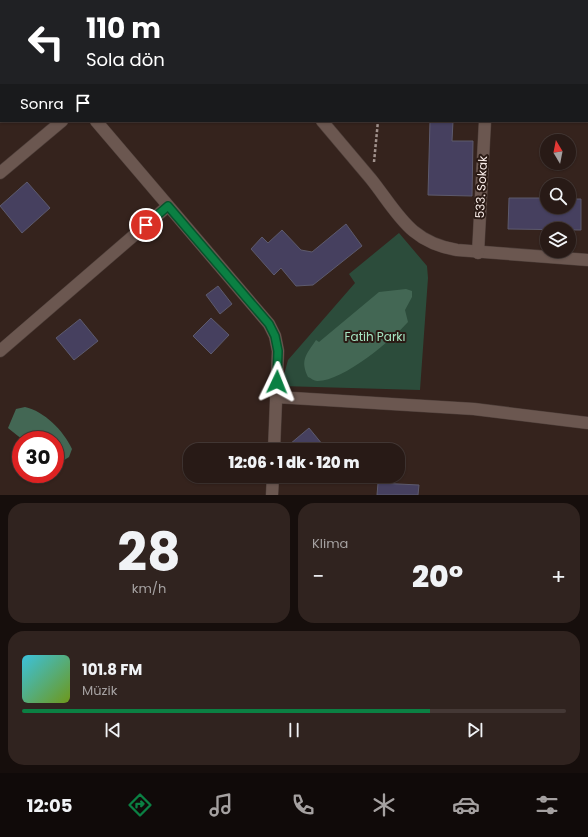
<!DOCTYPE html>
<html lang="tr">
<head>
<meta charset="utf-8">
<style>
  :root { --surface:#281a16; --page:#30231f; --text:#f1f3f6; --muted:#a5a1a1; --line:#443835; --accent:#0b8043 }
  body { margin:0; font-family:Poppins,sans-serif; background:var(--page); color:var(--text); height:100vh; display:flex; flex-direction:column; font-size:15px; white-space:nowrap }
  * { box-sizing:border-box; margin:0 }
  p { font-size:13px; color:var(--muted) }
  .icon { flex:none; width:22px; height:22px; fill:none; stroke:currentColor; stroke-width:2; stroke-linecap:round; stroke-linejoin:round }
  .map { position:relative; height:495px; overflow:hidden }
  .sheet { display:flex; flex-direction:column; gap:8px; padding:8px; background:#160e0c; flex:1 }
  .sheet>* { flex:none }
  .hud { position:absolute; left:0px; top:0px; width:588px; height:122px; box-shadow:0 1px 3px #0004,0 0 0 1px var(--line); background:#202124; color:#fff; overflow:hidden }
  .needle { width:26px; rotate:350deg }
  .controls { position:absolute; left:540px; top:134px; display:grid; gap:8px }
  .controls a { display:grid; place-items:center; width:36px; height:36px; border-radius:50%; background:var(--surface); box-shadow:0 1px 3px #0004,0 0 0 1px var(--line); font-size:20px }
  .speed { position:absolute; left:12px; top:431px; display:flex; gap:8px; font-size:20px; font-weight:700; text-align:center }
  .speed>* { display:grid; place-content:center; width:52px; height:52px; border-radius:50%; background:var(--surface); box-shadow:0 1px 3px #0004,0 0 0 1px var(--line); line-height:1 }
  .speed .limit { border:6px solid #d22; background:#fff; color:#111 }
  .pin { position:absolute; display:grid; place-items:center; width:34px; height:34px; color:#fff; margin:-17px; border:2px solid #fff; border-radius:50%; box-shadow:0 1px 4px #0007 }
  .me { position:absolute; width:44px; margin:-22px; rotate:2deg; stroke-linejoin:round; filter:drop-shadow(0 0 3px #0008) }
  .turn { display:flex; align-items:center; gap:14px; height:84px; padding:0 20px; font-size:18px }
  .turn .icon { width:52px; height:52px; stroke-width:2.5 }
  .turn b { display:block; font-size:28px; line-height:34px }
  .then { display:flex; align-items:center; height:38px; padding:0 20px; background:#0003; gap:8px; font-size:15px }
  .big { font-size:30px; font-weight:800; line-height:1.1 }
  .sheet .tile { flex:1; display:flex; flex-direction:column; justify-content:center; gap:6px; min-width:0; padding:0 14px; border-radius:16px; background:var(--page) }
  .sheet .dial { align-items:center; gap:0 }
  .dial b { font-size:52px; line-height:1 }
  .song { display:flex; align-items:center; gap:12px }
  .cover { width:48px; height:48px; border-radius:6px; background:linear-gradient(135deg,hsl(190 70% 55%),hsl(80 70% 35%)) }
  .played { height:4px; border-radius:2px; background:linear-gradient(90deg,var(--accent) 75%,var(--line) 75%) }
  .keys { display:flex; justify-content:space-around; direction:ltr }
  .heat { display:flex; justify-content:space-between; align-items:center; font-size:22px; direction:ltr }
  .sheet .tiles { flex:1; display:grid; gap:8px; grid-template-columns:1fr 1fr }
  .tile:last-child { grid-column:span 2 }
  .trip { position:absolute; left:183px; top:443px; width:222px; height:40px; border-radius:16px; background:var(--surface); box-shadow:0 1px 3px #0004,0 0 0 1px var(--line); font-weight:800; line-height:40px; text-align:center }
  .menu { display:flex; height:64px; justify-content:space-around; align-items:center; background:#100a09; color:var(--muted) }
  .menu .icon { width:28px; height:28px }
  .menu .on { color:var(--accent) }
  .menu b { font-size:18px; color:var(--text) }
  .map>svg:first-child { display:block }
  .green { fill:#2c4c3b }
  .forest { fill:#436754 }
  .building { fill:#46405f; stroke:#5d5a6d }
  .lines { fill:none; stroke-linecap:round; stroke-linejoin:round }
  .street-casing { stroke:#4d3e39; stroke-width:13 }
  .path { stroke:#a1928d; stroke-width:2.5; stroke-dasharray:3 2; stroke-linecap:butt }
  .street { stroke:#6b5750; stroke-width:12 }
  .route-casing { stroke:#07532c; stroke-width:10 }
  .route { stroke:#0b8043; stroke-width:7 }
  .labels { text-anchor:middle; dominant-baseline:central; stroke-width:4; stroke-linejoin:round; paint-order:stroke }
  .street-label { font-size:12px; fill:#fbefeb; stroke:#2a1a14 }
  .park-label { font-size:12px; fill:#a5e5c2; stroke:#2a1a14 }
</style>
</head>
<body>
<div class="map">
<svg width="588" height="495" viewBox="0 0 588 495">
  <rect width="100%" height="100%" fill="#35231d"/>
  <polygon class="green" points="399,233 427,266 428,278 420,390 281,386 288,360 355,283 349,274"/>
  <g class="forest">
    <path d="M406,289L412,291V297L405,310L408,322C392,340 342,382 317,381C314,381 311,378 308,377C300,360 306,355 316,340L319,342L379,292Z"/>
    <path d="M25,407C44,411 64,431 72,449L69,457L58,464L55,462V440H23L8,428L16,409Z"/>
  </g>
  <g class="building">
    <polygon points="430,121 453,121 452,141 473,141 472,196 428,195"/>
    <polygon points="27,182 50,208 22,233 0,206"/>
    <polygon points="509,198 547,198 547,207 569,207 569,199 581,199 581,230 508,229"/>
    <polygon points="346,224 362,246 313,285 296,286 281,268 274,275 251,249 262,237 268,243 282,230 301,250 312,252"/>
    <polygon points="218,286 232,304 220,314 206,295"/>
    <polygon points="211,318 229,335 211,354 193,336"/>
    <polygon points="80,319 98,341 74,360 56,338"/>
    <polygon points="309,428 327,450 295,450 290,444"/>
    <polygon points="378,483 419,485 418,495 377,495"/>
  </g>
  <g class="lines">
    <g class="street-casing">
      <g id="street">
        <polyline points="220,0 221,1"/>
        <polyline points="485,0 485,1"/>
        <polyline points="204,1 206,0"/>
        <polyline points="0,7 1,8"/>
        <polyline points="587,15 588,15"/>
        <polyline points="96,121 269,324 275,336 278,351 274,450"/>
        <path d="M322,121C338,140 355,160 371,179C398,213 409,242 457,250L588,260"/>
        <polyline points="0,173 62,121"/>
        <polyline points="478,253 485,121"/>
        <polyline points="0,351 168,206"/>
        <polyline points="276,397 474,409 588,423"/>
        <polyline points="272,495 273,476"/>
      </g>
    </g>
    <g class="path">
      <polyline points="390,1 390,0"/>
      <polyline points="374,162 378,121"/>
    </g>
    <use href="#street" class="street"/>
  </g>
  <g class="lines">
    <g class="route-casing">
      <polyline id="route" points="146,225 168,206 269,324 275,336 278,351 277,382"/>
    </g>
    <use href="#route" class="route"/>
  </g>
  <g class="labels">
    <g class="street-label">
      <text transform="translate(481 187) rotate(-87)">533. Sokak</text>
    </g>
    <g class="park-label">
      <text x="375" y="336">Fatih Parkı</text>
    </g>
  </g>
</svg>
<div class="controls">
<a><svg class="needle" viewBox="-14 -14 28 28"><path d="M0-13l5 13h-10z" fill="#e53935"/><path d="M0 13l5-13h-10z" fill="#a5a1a1"/></svg></a>
<a><svg class="icon" aria-label="search" viewBox="0 0 24 24"><circle cx="10" cy="10" r="6"/><path d="M15 15l6 6"/></svg></a>
<a><svg class="icon" aria-label="layers" viewBox="0 0 24 24"><path d="M12 4l9 5-9 5-9-5zM3 14l9 5 9-5"/></svg></a>
</div>
<div class="speed"><div class="limit">30</div></div>
<div class="pin" style="left:146px;top:225px;background:#d93025"><svg class="icon" aria-label="arrive" viewBox="0 0 24 24"><path d="M6 21V4h12l-3 4 3 4H6"/></svg></div>
<svg class="me" style="left:277px;top:382px" viewBox="-20 -20 40 40"><path d="M0-17L14 15 0 8-14 15z" fill="#0b8043" stroke="#fff" stroke-width="4"/></svg>
<div class="trip">12:06 · 1 dk · 120 m</div>
<div class="hud">
<div class="turn"><svg class="icon" aria-label="left" viewBox="0 0 24 24"><path d="M17 20v-9H6M10 6l-5 5 5 5"/></svg><div><b>110 m</b>Sola dön</div></div>
<div class="then">Sonra<svg class="icon" aria-label="arrive" viewBox="0 0 24 24"><path d="M6 21V4h12l-3 4 3 4H6"/></svg></div>
</div>
</div>
<section class="sheet">
<div class="tiles">
<div class="tile dial"><b>28</b><p>km/h</p></div>
<div class="tile"><p>Klima</p>
<div class="heat"><a>−</a><b class="big">20°</b><a>+</a></div>
</div>
<div class="tile">
<div class="song"><i class="cover"></i><div><b>101.8 FM</b><p>Müzik</p></div></div>
<div class="played"></div>
<div class="keys"><svg class="icon" aria-label="previous" viewBox="0 0 24 24"><path d="M18 5L8 12l10 7zM5 5v14"/></svg><svg class="icon" aria-label="pause" viewBox="0 0 24 24"><path d="M8 5v14M16 5v14"/></svg><svg class="icon" aria-label="next" viewBox="0 0 24 24"><path d="M6 5l10 7-10 7zM19 5v14"/></svg></div>
</div>
</div>
</section>
<nav class="menu">
<b>12:05</b>
<svg class="icon on" aria-label="directions" viewBox="0 0 24 24"><path d="M12 3l9 9-9 9-9-9zM9 14v-3h6M13 9l2 2-2 2"/></svg>
<svg class="icon" aria-label="music" viewBox="0 0 24 24"><path d="M9 18V5l10-2v13"/><circle cx="6" cy="18" r="3"/><circle cx="16" cy="16" r="3"/></svg>
<svg class="icon" aria-label="phone" viewBox="0 0 24 24"><path d="M5 4h4l2 5-3 2q2 4 5 5l2-3 5 2v4C11 20 4 13 5 4z"/></svg>
<svg class="icon" aria-label="climate" viewBox="0 0 24 24"><path d="M12 3v18M4 7l16 10M4 17L20 7"/></svg>
<svg class="icon" aria-label="car" viewBox="0 0 24 24"><path d="M5 17H2v-5l4-1 3-4h7l3 4 3 1v5h-3M9 17h6M6 11h13"/><circle cx="7" cy="17" r="2"/><circle cx="17" cy="17" r="2"/></svg>
<svg class="icon" aria-label="filters" viewBox="0 0 24 24"><path d="M4 7h16M4 17h16"/><circle cx="9" cy="7" r="2"/><circle cx="15" cy="17" r="2"/></svg>
</nav>
</body>
</html>
